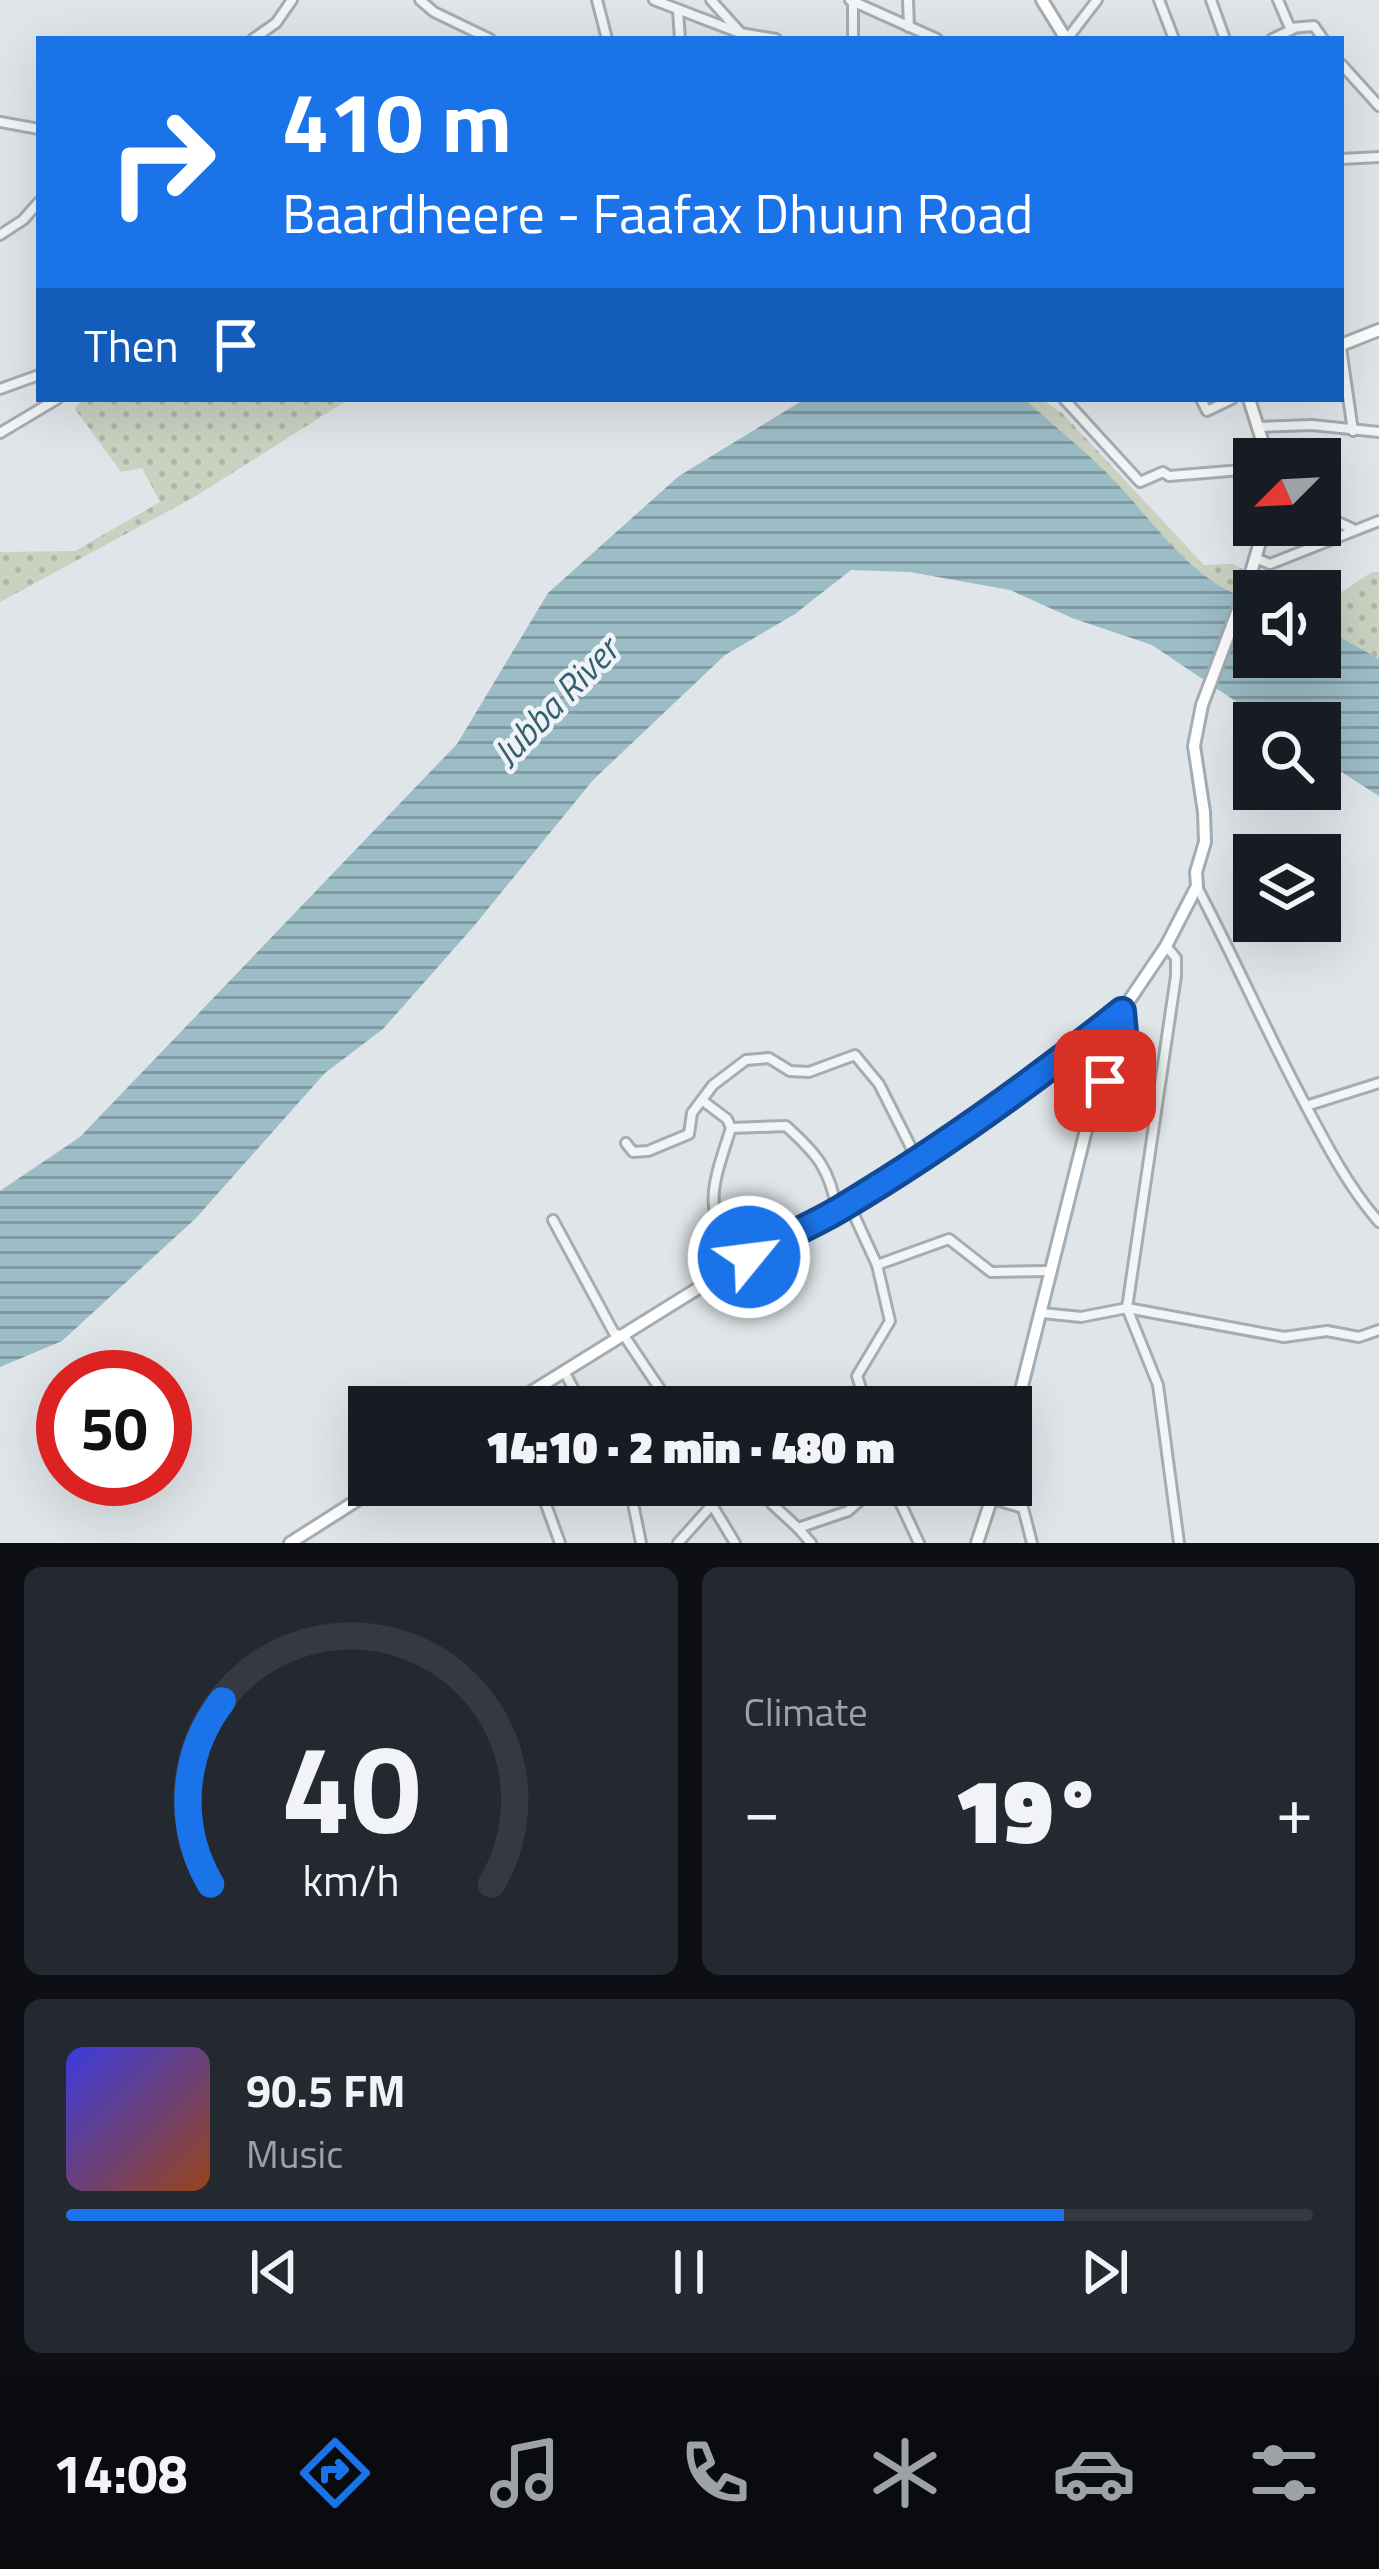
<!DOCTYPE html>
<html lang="en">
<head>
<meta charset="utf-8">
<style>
  :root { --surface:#171b24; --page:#242831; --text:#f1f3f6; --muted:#9ea1a6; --line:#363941; --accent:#1a73e8 }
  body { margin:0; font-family:"Titillium Web",sans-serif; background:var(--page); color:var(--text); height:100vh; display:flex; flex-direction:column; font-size:45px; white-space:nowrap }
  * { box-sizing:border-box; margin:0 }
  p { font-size:39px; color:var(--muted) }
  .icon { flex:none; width:66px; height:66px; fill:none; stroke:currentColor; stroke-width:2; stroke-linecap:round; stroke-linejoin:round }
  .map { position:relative; height:1543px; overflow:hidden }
  .panel { display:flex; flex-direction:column; gap:24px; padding:24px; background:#0d0f14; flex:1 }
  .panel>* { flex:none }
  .hud { position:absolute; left:36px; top:36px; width:1308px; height:366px; border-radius:0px; box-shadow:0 12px 48px #0002; background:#1a73e8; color:#fff; overflow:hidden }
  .needle { width:78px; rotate:246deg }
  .controls { position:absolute; left:1233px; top:438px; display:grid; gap:24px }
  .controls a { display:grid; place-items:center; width:108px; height:108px; border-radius:0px; background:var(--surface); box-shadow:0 12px 48px #0002; font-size:60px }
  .speed { position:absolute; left:36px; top:1350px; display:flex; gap:24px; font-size:60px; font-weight:700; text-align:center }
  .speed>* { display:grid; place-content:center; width:156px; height:156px; border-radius:50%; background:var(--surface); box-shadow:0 12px 48px #0002; line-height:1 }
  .speed .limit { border:18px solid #d22; background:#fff; color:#111 }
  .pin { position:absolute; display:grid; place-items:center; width:102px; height:102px; color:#fff; margin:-51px; border-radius:24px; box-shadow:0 6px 18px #0006 }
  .me { position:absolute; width:132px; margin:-66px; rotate:61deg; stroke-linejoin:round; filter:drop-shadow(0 0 9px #0008) }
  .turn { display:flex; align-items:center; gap:42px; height:252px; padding:0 48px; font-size:54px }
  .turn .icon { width:156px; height:156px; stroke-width:2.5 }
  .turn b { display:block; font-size:84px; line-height:102px }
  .then { display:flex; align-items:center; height:114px; padding:0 48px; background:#0003; gap:24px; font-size:45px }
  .big { font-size:90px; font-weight:800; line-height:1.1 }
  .panel .card { flex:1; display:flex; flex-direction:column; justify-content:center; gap:18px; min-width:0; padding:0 42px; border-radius:18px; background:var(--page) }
  .panel .dial { align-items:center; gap:0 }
  .dial svg { height:312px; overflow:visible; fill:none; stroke:var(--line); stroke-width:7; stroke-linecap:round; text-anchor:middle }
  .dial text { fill:var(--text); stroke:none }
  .song { display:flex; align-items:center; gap:36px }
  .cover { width:144px; height:144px; border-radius:18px; background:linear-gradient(135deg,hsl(240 70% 55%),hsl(20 70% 35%)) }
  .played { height:12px; border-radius:6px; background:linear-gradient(90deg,var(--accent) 80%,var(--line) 80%) }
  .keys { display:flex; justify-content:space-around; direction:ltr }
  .heat { display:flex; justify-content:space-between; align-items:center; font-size:66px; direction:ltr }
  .panel .tiles { flex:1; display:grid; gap:24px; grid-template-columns:1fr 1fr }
  .card:last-child { grid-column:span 2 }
  .trip { position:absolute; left:348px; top:1386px; width:684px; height:120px; border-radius:0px; background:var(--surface); box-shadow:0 12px 48px #0002; font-weight:800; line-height:120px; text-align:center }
  .tabs { display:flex; height:192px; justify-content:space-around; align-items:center; background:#090b0e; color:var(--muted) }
  .tabs .icon { width:84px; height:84px }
  .tabs .active { color:var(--accent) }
  .tabs b { font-size:54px; color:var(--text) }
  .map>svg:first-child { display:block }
  .grass { fill:url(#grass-dots) }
  .water { fill:url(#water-rules) }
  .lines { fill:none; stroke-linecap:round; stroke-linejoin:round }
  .minor-casing { stroke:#a5adb2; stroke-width:14 }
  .secondary-casing { stroke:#a5adb2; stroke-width:16 }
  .minor { stroke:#f2f5f6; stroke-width:8 }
  .secondary { stroke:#fff; stroke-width:10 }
  .route-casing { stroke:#114b97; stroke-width:30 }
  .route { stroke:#1a73e8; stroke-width:21 }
  .labels { text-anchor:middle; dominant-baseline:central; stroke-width:9; stroke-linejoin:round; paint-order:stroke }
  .water-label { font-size:36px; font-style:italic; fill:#356070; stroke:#eff3f6 }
</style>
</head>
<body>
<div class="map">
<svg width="1379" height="1543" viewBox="0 0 1379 1543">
  <defs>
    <pattern id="grass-dots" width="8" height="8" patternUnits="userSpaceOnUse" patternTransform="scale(3)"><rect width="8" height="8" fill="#cad1c1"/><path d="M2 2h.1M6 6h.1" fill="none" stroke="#aeb4a7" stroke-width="1.8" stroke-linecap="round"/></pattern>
    <pattern id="water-rules" width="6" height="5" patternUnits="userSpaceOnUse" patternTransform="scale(3)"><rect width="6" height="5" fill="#9cbcc6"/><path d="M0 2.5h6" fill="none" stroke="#7f9aa2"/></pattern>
  </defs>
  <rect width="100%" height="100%" fill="#dfe5e8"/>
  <g class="grass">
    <polygon points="81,399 349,399 196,496 0,602 0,552 75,551 160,502 142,468 121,472 75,409"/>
    <path d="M1024,399H1041L1063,414L1204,565L1233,564L1284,591H1254V601C1188,581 1153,520 1108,474C1082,448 1052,424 1024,399Z"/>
    <polygon points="1372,572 1379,572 1379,659 1320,626 1320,606"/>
  </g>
  <path class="water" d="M805,399H1024C1052,424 1082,448 1108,474C1154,520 1188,581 1254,601V657H1320V626L1379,659V796L1320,758V723H1268L1152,645L1072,618L1010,590L910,572L851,570L795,614L725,655L593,780L474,926L383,1029L325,1073L196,1218L62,1341L0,1367V1191L80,1137L457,744L548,593L679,476Z"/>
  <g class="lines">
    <g class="minor-casing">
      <g id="minor">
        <polyline points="420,0 434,12 490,39"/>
        <polyline points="597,0 607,39"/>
        <polyline points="654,0 740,33 776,39"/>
        <polyline points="711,0 739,31"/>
        <polyline points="850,0 937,39"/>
        <polyline points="908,0 909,27"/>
        <polyline points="1159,0 1174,39"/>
        <polyline points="1211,0 1225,39"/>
        <polyline points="1278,0 1290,28 1314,26 1323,39"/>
        <polyline points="678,11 680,39"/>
        <polyline points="253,39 276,23 292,0"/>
        <polyline points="853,39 853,0"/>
        <polyline points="1067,39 1097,0"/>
        <polyline points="1272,39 1293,29"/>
        <polyline points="1341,64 1379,106"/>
        <polyline points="0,122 39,129"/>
        <polyline points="1341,159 1379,157"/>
        <polyline points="0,235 23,220 39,202"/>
        <polyline points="1341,348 1353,431"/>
        <polyline points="0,389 39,375"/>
        <polyline points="1064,399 1140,482 1163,472 1169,476 1254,469"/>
        <polyline points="1201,399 1207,411 1232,399"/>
        <polyline points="1257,427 1312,425 1379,432"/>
        <polyline points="0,433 57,399"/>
        <polyline points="1320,514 1351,528"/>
        <polyline points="1255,558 1270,564 1379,521"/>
        <path d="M1197,887C1235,959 1267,1033 1305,1104C1326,1144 1349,1188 1379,1222"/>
        <polyline points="1166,946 1176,958 1176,976 1127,1308 1158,1385 1179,1543"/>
        <polyline points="703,1101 727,1119 731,1128"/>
        <polyline points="1306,1106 1379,1083"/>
        <polyline points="626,1143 633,1152 648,1151 689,1134 692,1113 713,1085 746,1060 769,1058 790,1071 809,1072 855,1055 879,1084 918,1161"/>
        <polyline points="849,1204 877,1265 890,1321 857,1376 867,1407"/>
        <polyline points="553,1220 614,1333 625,1337 672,1407"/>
        <path d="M739,1264C701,1208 712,1188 731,1128L786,1126C817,1154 830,1169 837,1211"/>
        <polyline points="877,1265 949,1239 991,1272 1049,1271"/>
        <polyline points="1042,1313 1081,1317 1127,1308 1284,1337 1327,1331 1359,1337 1379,1330"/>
        <polyline points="564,1371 583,1407"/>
        <polyline points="533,1485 545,1502 560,1543"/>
        <polyline points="623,1485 633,1503 641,1543"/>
        <polyline points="707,1485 712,1505 735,1543"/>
        <polyline points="789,1485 772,1504 798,1528 848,1511 878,1485"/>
        <polyline points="892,1485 919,1543"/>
        <polyline points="993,1499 1023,1508 1032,1543"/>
        <polyline points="798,1528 811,1543"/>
        <polyline points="678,1543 712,1505"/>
      </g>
    </g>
    <g class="secondary-casing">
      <g id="secondary">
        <polyline points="1042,0 1066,39"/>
        <polyline points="1341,345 1379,330"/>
        <polyline points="1249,399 1268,459"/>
        <polyline points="507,1407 771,1243 837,1211 918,1161 1013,1097 1122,1011"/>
        <polyline points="1011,1430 1087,1126 1124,1033 1122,1011 1166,946 1197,886 1196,872 1205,842 1204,812 1194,746 1202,705 1247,586 1265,525"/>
        <polyline points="290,1543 381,1485"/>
        <polyline points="977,1543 996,1485"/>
      </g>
    </g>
    <use href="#minor" class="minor"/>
    <use href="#secondary" class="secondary"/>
  </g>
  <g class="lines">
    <g class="route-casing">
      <path id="route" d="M749,1257C778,1239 810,1227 840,1209C939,1150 1032,1083 1122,1011L1124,1033L1105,1081"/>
    </g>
    <use href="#route" class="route"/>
  </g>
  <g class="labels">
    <g class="water-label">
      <text transform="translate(555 701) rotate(-46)">Jubba River</text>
    </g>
  </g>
</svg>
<div class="controls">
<a><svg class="needle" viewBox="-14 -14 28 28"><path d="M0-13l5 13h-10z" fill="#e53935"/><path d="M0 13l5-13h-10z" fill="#9ea1a6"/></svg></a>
<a><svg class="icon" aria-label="sound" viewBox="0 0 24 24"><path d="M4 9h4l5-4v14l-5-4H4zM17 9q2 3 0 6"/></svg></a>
<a><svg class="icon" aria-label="search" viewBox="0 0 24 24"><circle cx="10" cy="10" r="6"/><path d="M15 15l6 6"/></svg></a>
<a><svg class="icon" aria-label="layers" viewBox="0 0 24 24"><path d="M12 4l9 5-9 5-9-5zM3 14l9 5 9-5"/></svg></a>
</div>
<div class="speed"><div class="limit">50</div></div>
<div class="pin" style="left:1105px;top:1081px;background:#d93025"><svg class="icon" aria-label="arrive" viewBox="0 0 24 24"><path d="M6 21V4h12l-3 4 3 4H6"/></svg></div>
<svg class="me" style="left:749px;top:1257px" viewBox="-20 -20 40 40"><circle r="17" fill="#1a73e8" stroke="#fff" stroke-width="3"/><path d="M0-11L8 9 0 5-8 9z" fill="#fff"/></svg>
<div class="trip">14:10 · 2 min · 480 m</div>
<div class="hud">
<div class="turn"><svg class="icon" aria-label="right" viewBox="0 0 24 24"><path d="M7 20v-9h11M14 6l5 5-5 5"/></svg><div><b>410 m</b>Baardheere - Faafax Dhuun Road</div></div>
<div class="then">Then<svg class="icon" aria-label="arrive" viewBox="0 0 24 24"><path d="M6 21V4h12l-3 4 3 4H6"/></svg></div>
</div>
</div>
<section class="panel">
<div class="tiles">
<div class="card dial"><svg viewBox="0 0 100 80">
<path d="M14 69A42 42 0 1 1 86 69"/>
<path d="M14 69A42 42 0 0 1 17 22" stroke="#1a73e8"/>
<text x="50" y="56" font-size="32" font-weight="700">40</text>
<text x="50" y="72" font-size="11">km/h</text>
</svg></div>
<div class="card"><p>Climate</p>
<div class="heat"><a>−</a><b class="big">19°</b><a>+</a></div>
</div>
<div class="card">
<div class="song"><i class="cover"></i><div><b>90.5 FM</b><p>Music</p></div></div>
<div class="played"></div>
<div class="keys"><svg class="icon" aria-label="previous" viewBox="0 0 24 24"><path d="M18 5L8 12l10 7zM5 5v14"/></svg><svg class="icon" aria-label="pause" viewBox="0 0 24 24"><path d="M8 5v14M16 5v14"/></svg><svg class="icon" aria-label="next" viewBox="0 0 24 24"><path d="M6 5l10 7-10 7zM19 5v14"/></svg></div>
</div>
</div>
</section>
<nav class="tabs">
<b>14:08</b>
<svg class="icon active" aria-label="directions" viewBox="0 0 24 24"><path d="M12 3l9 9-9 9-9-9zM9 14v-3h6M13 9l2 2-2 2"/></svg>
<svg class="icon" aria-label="music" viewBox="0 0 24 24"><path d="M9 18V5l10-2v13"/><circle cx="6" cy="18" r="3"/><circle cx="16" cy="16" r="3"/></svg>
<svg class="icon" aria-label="phone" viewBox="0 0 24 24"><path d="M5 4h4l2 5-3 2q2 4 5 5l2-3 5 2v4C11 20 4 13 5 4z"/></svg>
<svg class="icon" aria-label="climate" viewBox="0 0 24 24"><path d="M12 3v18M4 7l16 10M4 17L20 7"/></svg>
<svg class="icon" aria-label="car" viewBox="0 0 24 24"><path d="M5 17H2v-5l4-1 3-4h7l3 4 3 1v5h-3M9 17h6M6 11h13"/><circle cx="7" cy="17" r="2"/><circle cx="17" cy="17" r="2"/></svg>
<svg class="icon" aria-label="filters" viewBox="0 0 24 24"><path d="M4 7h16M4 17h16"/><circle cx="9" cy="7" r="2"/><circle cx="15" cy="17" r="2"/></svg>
</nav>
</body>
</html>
